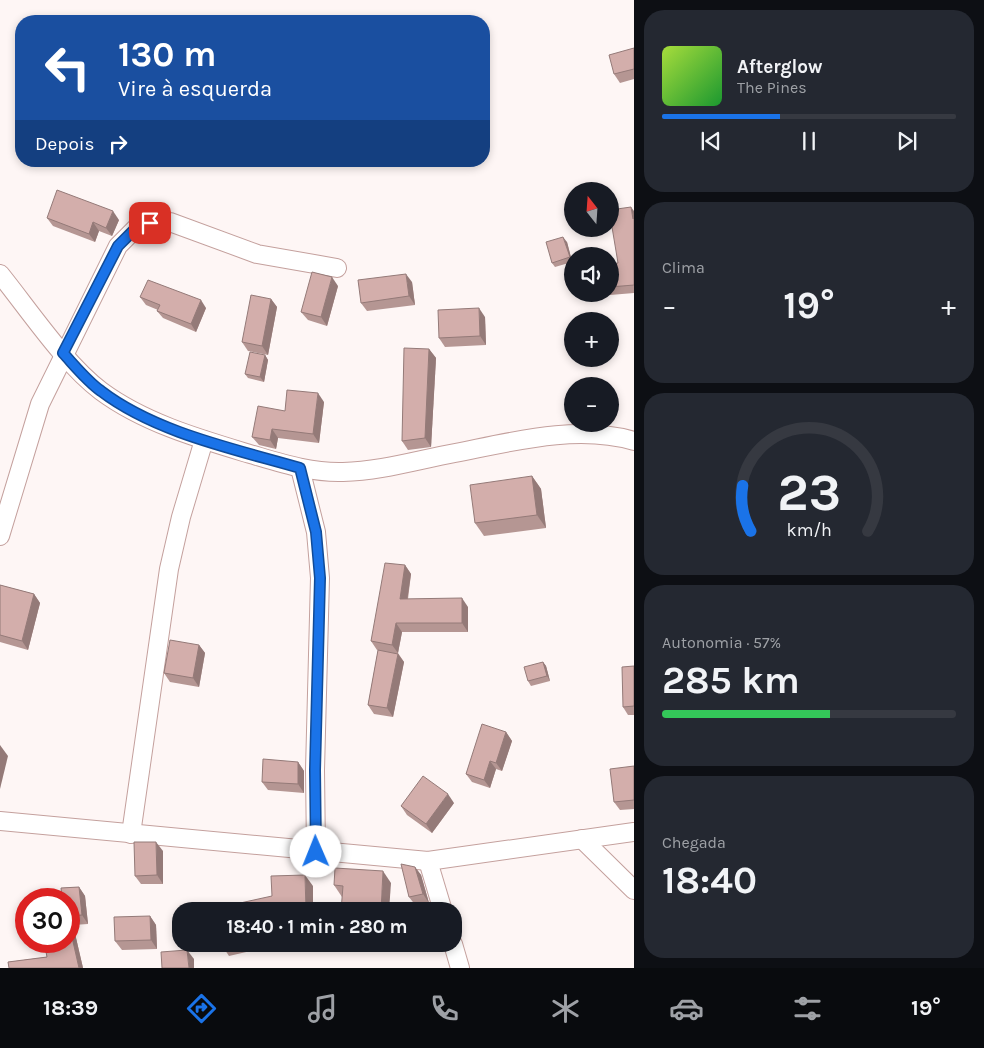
<!DOCTYPE html>
<html lang="pt">
<head>
<meta charset="utf-8">
<style>
  :root { --surface:#171b24; --page:#242831; --text:#f1f3f6; --muted:#9ea1a6; --line:#363941; --accent:#1a73e8 }
  body { margin:0; font-family:Karla,sans-serif; background:var(--page); color:var(--text); height:100vh; display:flex; flex-direction:column; font-size:19px; white-space:nowrap }
  * { box-sizing:border-box; margin:0 }
  p { font-size:16px; color:var(--muted) }
  .icon { flex:none; width:28px; height:28px; fill:none; stroke:currentColor; stroke-width:2; stroke-linecap:round; stroke-linejoin:round }
  .map { position:relative; flex:1; overflow:hidden }
  .side { display:flex; flex-direction:column; gap:10px; padding:10px; background:#0d0f14; width:350px }
  .side>* { flex:none }
  .top-card { position:absolute; left:15px; top:15px; width:475px; height:152px; border-radius:20px; box-shadow:0 2px 8px #0003; background:#1a4fa0; color:#fff; overflow:hidden }
  .needle { width:32px; rotate:343deg }
  .controls { position:absolute; left:564px; top:182px; display:grid; gap:10px }
  .controls a { display:grid; place-items:center; width:55px; height:55px; border-radius:50%; background:var(--surface); box-shadow:0 2px 8px #0003; font-size:25px }
  .speed { position:absolute; left:15px; top:888px; display:flex; gap:10px; font-size:25px; font-weight:700; text-align:center }
  .speed>* { display:grid; place-content:center; width:65px; height:65px; border-radius:50%; background:var(--surface); box-shadow:0 2px 8px #0003; line-height:1 }
  .speed .limit { border:8px solid #d22; background:#fff; color:#111 }
  .pin { position:absolute; display:grid; place-items:center; width:42px; height:42px; color:#fff; margin:-21px; border-radius:10px; box-shadow:0 2px 8px #0006 }
  .me { position:absolute; width:55px; margin:-28px; rotate:359deg; stroke-linejoin:round; filter:drop-shadow(0 0 4px #0008) }
  .turn { display:flex; align-items:center; gap:18px; height:105px; padding:0 20px; font-size:22px }
  .turn .icon { width:65px; height:65px; stroke-width:2.5 }
  .turn b { display:block; font-size:35px; line-height:42px }
  .then { display:flex; align-items:center; height:48px; padding:0 20px; background:#0003; gap:10px; font-size:19px }
  .big { font-size:38px; font-weight:700; line-height:1.1 }
  .side .card { flex:1; display:flex; flex-direction:column; justify-content:center; gap:8px; min-width:0; padding:0 18px; border-radius:20px; background:var(--page) }
  .side .dial { align-items:center; gap:0 }
  .dial svg { height:130px; overflow:visible; fill:none; stroke:var(--line); stroke-width:7; stroke-linecap:round; text-anchor:middle }
  .dial text { fill:var(--text); stroke:none }
  .song { display:flex; align-items:center; gap:15px }
  .cover { width:60px; height:60px; border-radius:8px; background:linear-gradient(135deg,hsl(80 70% 55%),hsl(130 70% 35%)) }
  .played { height:5px; border-radius:2px; background:linear-gradient(90deg,var(--accent) 40%,var(--line) 40%) }
  .keys { display:flex; justify-content:space-around; direction:ltr }
  .heat { display:flex; justify-content:space-between; align-items:center; font-size:28px; direction:ltr }
  .charge { height:8px; border-radius:4px; background:linear-gradient(90deg,#34c759 57%,var(--line) 0) }
  .trip { position:absolute; left:172px; top:902px; width:290px; height:50px; border-radius:20px; background:var(--surface); box-shadow:0 2px 8px #0003; font-weight:700; line-height:50px; text-align:center }
  .dock { display:flex; height:80px; justify-content:space-around; align-items:center; background:#090b0e; color:var(--muted) }
  .dock .icon { width:35px; height:35px }
  .dock .current { color:var(--accent) }
  .dock b { font-size:22px; color:var(--text) }
  main { display:flex; flex:1; min-height:0 }
  .map>svg:first-child { display:block }
  .lines { fill:none; stroke-linecap:round; stroke-linejoin:round }
  .street-casing { stroke:#c4a09d; stroke-width:20 }
  .street { stroke:#fff; stroke-width:18 }
  .wall { fill:#b59693 }
  .shaded-wall { fill:#947a78 }
  .building { fill:#d3aeab; stroke:#947a78 }
  .route-casing { stroke:#114b97; stroke-width:12 }
  .route { stroke:#1a73e8; stroke-width:9 }
</style>
</head>
<body>
<main>
<div class="map">
<svg width="634" height="968" viewBox="0 0 634 968">
  <rect width="100%" height="100%" fill="#fef6f5"/>
  <g class="lines">
    <g class="street-casing">
      <g id="street">
        <path d="M0,274C29,310 65,364 101,391C144,423 200,439 250,454C281,463 311,473 343,472C381,471 417,460 455,453C511,442 577,424 634,441"/>
        <polyline points="300,468 316,532 320,578 315,770 316,852"/>
        <polyline points="0,536 40,404 118,246 136,228 150,223 170,222 257,254 337,268"/>
        <polyline points="0,821 428,861 634,832"/>
        <polyline points="131,834 169,569 181,517 204,440"/>
        <polyline points="582,839 634,890"/>
        <polyline points="428,861 443,911"/>
        <polyline points="453,944 460,968"/>
      </g>
    </g>
    <use href="#street" class="street"/>
  </g>
  <g class="wall">
    <polygon points="634,48 634,79 620,83 614,74"/>
    <polygon points="634,211 634,293 610,295 609,294 610,294 610,264 618,263"/>
    <polygon points="47,218 119,220 112,236 99,231 95,242 53,226"/>
    <polygon points="567,242 572,262 555,267 552,263"/>
    <polygon points="412,282 415,305 367,311 361,303"/>
    <polygon points="338,286 327,326 308,320 301,312"/>
    <polygon points="140,297 206,308 196,332 163,318 157,311 158,310 146,305"/>
    <polygon points="271,299 277,307 268,355 248,351 242,342"/>
    <polygon points="485,317 486,345 445,347 439,338"/>
    <polygon points="429,349 436,358 431,447 408,450 402,441"/>
    <polygon points="265,355 268,360 264,382 248,378 245,374"/>
    <polygon points="324,402 319,443 278,438 276,449 259,445 252,437 285,411"/>
    <polygon points="532,476 541,489 546,528 484,536 475,523"/>
    <polygon points="405,565 411,574 408,599 468,607 468,632 402,632 398,653 404,662 393,717 374,714 368,705 378,650 377,650 371,641"/>
    <polygon points="0,585 34,594 40,603 28,650 0,642"/>
    <polygon points="199,645 205,653 199,687 170,682 164,673"/>
    <polygon points="543,662 546,666 550,681 531,686 528,681"/>
    <polygon points="634,666 634,715 628,715 623,707"/>
    <polygon points="506,732 512,741 502,771 496,769 490,788 472,782 466,774"/>
    <polygon points="298,762 304,771 304,793 268,790 262,782"/>
    <polygon points="634,766 634,809 620,810 614,802"/>
    <polygon points="454,803 432,833 407,815 401,806"/>
    <polygon points="163,851 163,884 141,884 135,876"/>
    <polygon points="415,867 421,875 429,903 416,906 409,897"/>
    <polygon points="391,883 342,897 334,885"/>
    <polygon points="79,887 85,896 88,924 73,925 83,968 9,968 8,962 47,957 44,941 69,941 69,899 62,899 61,888"/>
    <polygon points="150,916 156,925 157,949 122,950 115,941"/>
    <polygon points="221,944 280,944 229,956"/>
    <polygon points="334,944 388,944 387,949 337,949"/>
  </g>
  <g class="shaded-wall">
    <polygon points="631,207 634,211 634,220 633,219"/>
    <polygon points="113,211 119,220 112,236 106,228"/>
    <polygon points="93,222 99,231 95,242 89,234"/>
    <polygon points="563,237 567,242 572,261 570,257"/>
    <polygon points="406,274 412,282 415,305 409,296"/>
    <polygon points="332,277 338,286 327,326 321,317"/>
    <polygon points="271,299 277,307 268,355 262,346"/>
    <polygon points="201,300 206,308 196,332 191,324"/>
    <polygon points="479,308 485,317 486,345 480,336"/>
    <polygon points="429,349 436,358 431,447 425,438"/>
    <polygon points="265,355 268,360 264,382 260,377"/>
    <polygon points="318,393 324,402 319,443 313,434"/>
    <polygon points="272,429 278,438 276,449 270,440"/>
    <polygon points="532,476 541,489 546,528 537,515"/>
    <polygon points="405,565 411,574 406,608 400,599"/>
    <polygon points="34,594 40,603 28,650 22,641"/>
    <polygon points="462,598 468,607 468,632 462,623"/>
    <polygon points="396,623 402,632 398,653 392,645"/>
    <polygon points="199,645 205,653 199,687 193,678"/>
    <polygon points="398,654 404,662 393,717 387,708"/>
    <polygon points="543,662 546,666 550,681 547,676"/>
    <polygon points="506,732 512,741 502,771 496,763"/>
    <polygon points="0,745 8,756 0,789"/>
    <polygon points="490,761 496,769 490,788 484,780"/>
    <polygon points="298,762 304,771 304,793 298,784"/>
    <polygon points="448,794 454,803 432,833 426,824"/>
    <polygon points="156,842 163,851 163,884 157,875"/>
    <polygon points="415,867 421,875 429,903 423,894"/>
    <polygon points="383,871 391,883 389,911 381,911"/>
    <polygon points="305,875 313,886 313,911 306,911"/>
    <polygon points="79,887 85,896 88,924 82,915"/>
    <polygon points="150,916 156,925 157,949 151,940"/>
    <polygon points="69,919 73,925 83,968 79,968 69,924"/>
    <polygon points="384,944 388,944 387,949"/>
    <polygon points="187,950 194,959 194,968 189,968"/>
  </g>
  <g class="building">
    <polygon points="634,48 634,69 614,74 609,55"/>
    <polygon points="57,190 113,211 106,228 93,222 89,234 47,218"/>
    <polygon points="631,207 633,219 634,218 634,285 610,287 610,264 618,263 610,215 610,210"/>
    <polygon points="563,237 570,257 552,263 546,242"/>
    <polygon points="312,272 332,277 321,317 301,312"/>
    <polygon points="406,274 409,296 361,303 358,280"/>
    <polygon points="148,280 201,300 191,324 157,311 160,305 140,297"/>
    <polygon points="251,295 271,299 262,346 242,342"/>
    <polygon points="479,308 480,336 439,338 438,310"/>
    <polygon points="404,348 429,349 425,438 402,441"/>
    <polygon points="250,352 265,355 260,377 245,374"/>
    <polygon points="287,390 318,393 313,434 272,429 270,440 252,437 258,406 285,411"/>
    <polygon points="532,476 537,515 475,523 470,485"/>
    <polygon points="385,563 405,565 400,599 462,598 462,623 396,623 392,645 371,641"/>
    <polygon points="0,585 34,594 22,641 0,635"/>
    <polygon points="170,640 199,645 193,678 164,673"/>
    <polygon points="378,650 398,654 387,708 368,705"/>
    <polygon points="543,662 547,676 528,681 524,667"/>
    <polygon points="634,666 634,706 623,707 622,667"/>
    <polygon points="482,724 506,732 496,763 490,761 484,780 466,774"/>
    <polygon points="263,759 298,762 298,784 262,782"/>
    <polygon points="634,766 634,800 614,802 610,769"/>
    <polygon points="423,776 448,794 426,824 401,806"/>
    <polygon points="134,842 156,842 157,875 135,876"/>
    <polygon points="401,864 415,867 423,894 409,897"/>
    <polygon points="335,868 383,871 381,911 341,911 343,886 334,885"/>
    <polygon points="305,875 306,911 214,911 213,909 272,896 271,876"/>
    <polygon points="79,887 82,915 69,916 69,899 62,899 61,888"/>
    <polygon points="26,902 26,920 24,920 23,903"/>
    <polygon points="150,916 151,940 115,941 114,917"/>
    <polygon points="69,924 79,968 9,968 8,962 47,957 44,941 69,941"/>
    <polygon points="187,950 189,968 162,968 161,952"/>
  </g>
  <g class="lines">
    <g class="route-casing">
      <path id="route" d="M150,223L136,228L118,246L63,353C75,366 87,381 101,391C156,433 235,449 300,468L316,532L320,578L315,770L316,852"/>
    </g>
    <use href="#route" class="route"/>
  </g>
</svg>
<div class="controls">
<a><svg class="needle" viewBox="-14 -14 28 28"><path d="M0-13l5 13h-10z" fill="#e53935"/><path d="M0 13l5-13h-10z" fill="#9ea1a6"/></svg></a>
<a><svg class="icon" aria-label="sound" viewBox="0 0 24 24"><path d="M4 9h4l5-4v14l-5-4H4zM17 9q2 3 0 6"/></svg></a>
<a>+</a>
<a>−</a>
</div>
<div class="speed"><div class="limit">30</div></div>
<div class="pin" style="left:150px;top:223px;background:#d93025"><svg class="icon" aria-label="arrive" viewBox="0 0 24 24"><path d="M6 21V4h12l-3 4 3 4H6"/></svg></div>
<svg class="me" style="left:316px;top:852px" viewBox="-20 -20 40 40"><circle r="19" fill="#fff"/><path d="M0-13L10 11 0 6-10 11z" fill="#1a73e8"/></svg>
<div class="trip">18:40 · 1 min · 280 m</div>
<div class="top-card">
<div class="turn"><svg class="icon" aria-label="left" viewBox="0 0 24 24"><path d="M17 20v-9H6M10 6l-5 5 5 5"/></svg><div><b>130 m</b>Vire à esquerda</div></div>
<div class="then">Depois<svg class="icon" aria-label="right" viewBox="0 0 24 24"><path d="M7 20v-9h11M14 6l5 5-5 5"/></svg></div>
</div>
</div>
<section class="side">
<div class="card">
<div class="song"><i class="cover"></i><div><b>Afterglow</b><p>The Pines</p></div></div>
<div class="played"></div>
<div class="keys"><svg class="icon" aria-label="previous" viewBox="0 0 24 24"><path d="M18 5L8 12l10 7zM5 5v14"/></svg><svg class="icon" aria-label="pause" viewBox="0 0 24 24"><path d="M8 5v14M16 5v14"/></svg><svg class="icon" aria-label="next" viewBox="0 0 24 24"><path d="M6 5l10 7-10 7zM19 5v14"/></svg></div>
</div>
<div class="card"><p>Clima</p>
<div class="heat"><a>−</a><b class="big">19°</b><a>+</a></div>
</div>
<div class="card dial"><svg viewBox="0 0 100 80">
<path d="M14 69A42 42 0 1 1 86 69"/>
<path d="M14 69A42 42 0 0 1 9 41" stroke="#1a73e8"/>
<text x="50" y="56" font-size="32" font-weight="700">23</text>
<text x="50" y="72" font-size="11">km/h</text>
</svg></div>
<div class="card"><p>Autonomia · 57%</p><b class="big">285 km</b><div class="charge"></div></div>
<div class="card"><p>Chegada</p><b class="big">18:40</b></div>
</section>
</main>
<nav class="dock">
<b>18:39</b>
<svg class="icon current" aria-label="directions" viewBox="0 0 24 24"><path d="M12 3l9 9-9 9-9-9zM9 14v-3h6M13 9l2 2-2 2"/></svg>
<svg class="icon" aria-label="music" viewBox="0 0 24 24"><path d="M9 18V5l10-2v13"/><circle cx="6" cy="18" r="3"/><circle cx="16" cy="16" r="3"/></svg>
<svg class="icon" aria-label="phone" viewBox="0 0 24 24"><path d="M5 4h4l2 5-3 2q2 4 5 5l2-3 5 2v4C11 20 4 13 5 4z"/></svg>
<svg class="icon" aria-label="climate" viewBox="0 0 24 24"><path d="M12 3v18M4 7l16 10M4 17L20 7"/></svg>
<svg class="icon" aria-label="car" viewBox="0 0 24 24"><path d="M5 17H2v-5l4-1 3-4h7l3 4 3 1v5h-3M9 17h6M6 11h13"/><circle cx="7" cy="17" r="2"/><circle cx="17" cy="17" r="2"/></svg>
<svg class="icon" aria-label="filters" viewBox="0 0 24 24"><path d="M4 7h16M4 17h16"/><circle cx="9" cy="7" r="2"/><circle cx="15" cy="17" r="2"/></svg>
<b>19°</b>
</nav>
</body>
</html>
